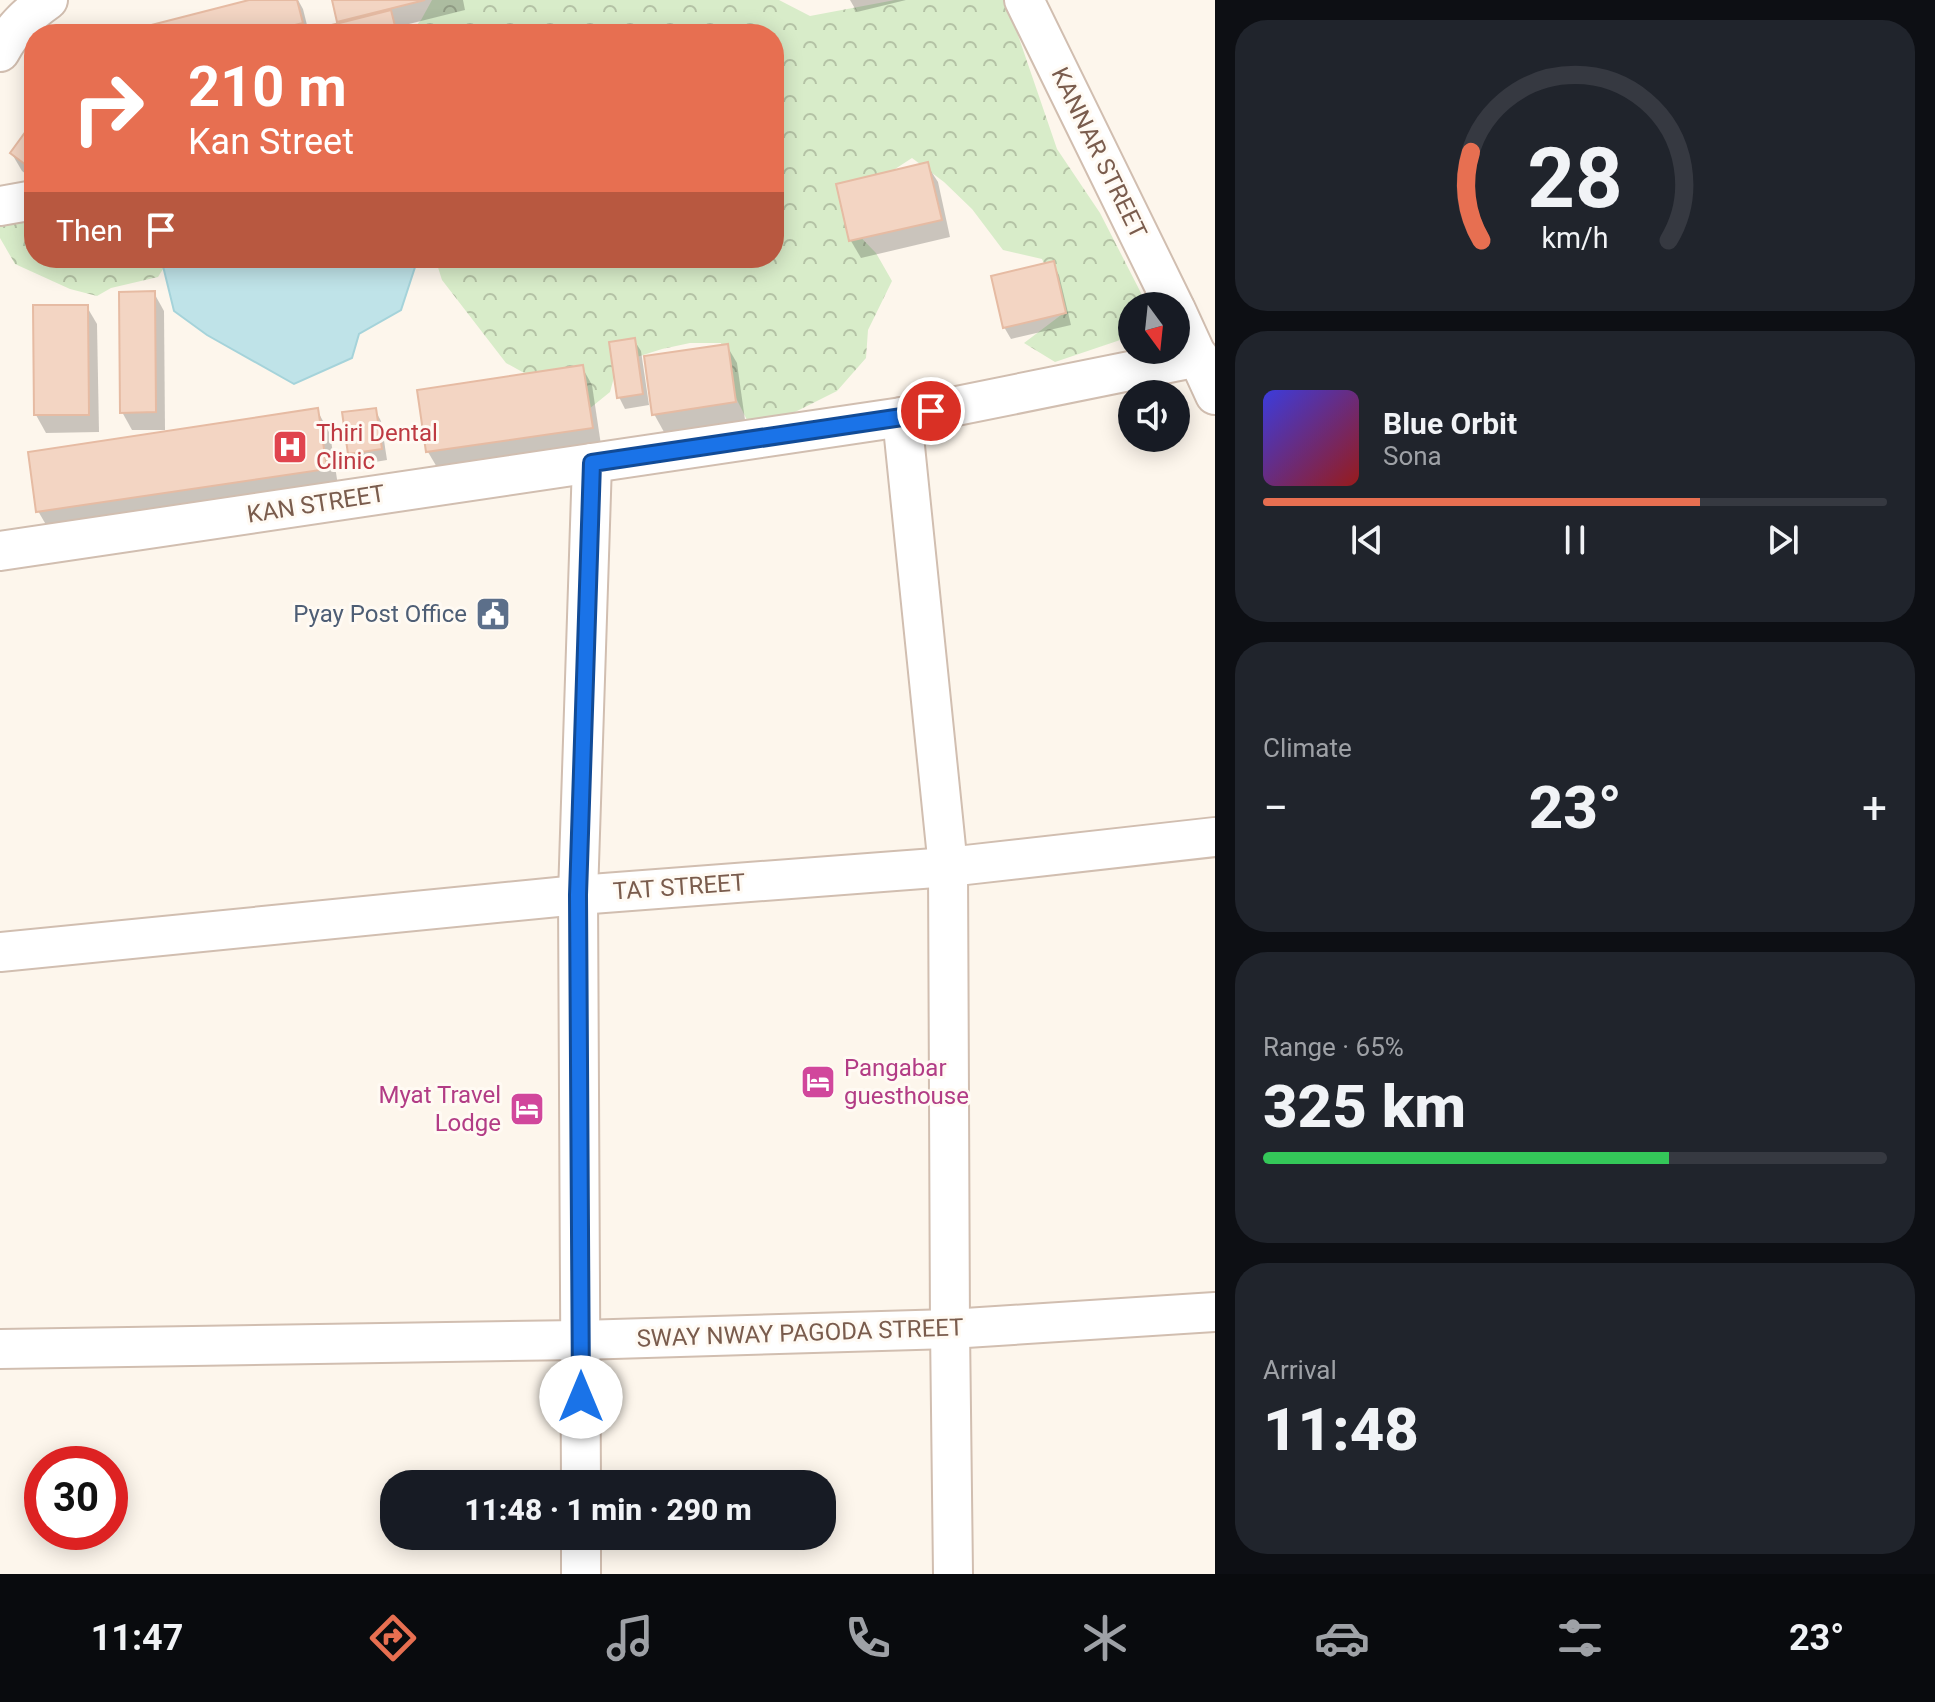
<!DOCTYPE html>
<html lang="en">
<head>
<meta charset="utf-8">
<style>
  :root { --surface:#171b24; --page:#20242c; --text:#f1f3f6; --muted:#9ea1a6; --line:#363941; --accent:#e76f51 }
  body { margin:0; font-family:Roboto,sans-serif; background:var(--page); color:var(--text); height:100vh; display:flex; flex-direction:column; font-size:30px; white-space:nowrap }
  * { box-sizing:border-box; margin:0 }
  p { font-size:26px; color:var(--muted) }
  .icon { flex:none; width:44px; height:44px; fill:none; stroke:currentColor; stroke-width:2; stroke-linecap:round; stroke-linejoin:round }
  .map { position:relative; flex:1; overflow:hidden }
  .drawer { display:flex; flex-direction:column; gap:20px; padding:20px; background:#0d0f14; width:720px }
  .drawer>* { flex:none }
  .hud { position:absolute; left:24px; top:24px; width:760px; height:244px; border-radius:32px; box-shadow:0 4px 20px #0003; background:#e76f51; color:#fff; overflow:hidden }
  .needle { width:52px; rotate:165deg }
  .controls { position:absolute; left:1118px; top:292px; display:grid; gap:16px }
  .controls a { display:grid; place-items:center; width:72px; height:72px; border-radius:50%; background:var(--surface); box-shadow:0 4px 20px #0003; font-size:40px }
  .speed { position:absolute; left:24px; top:1446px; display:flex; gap:16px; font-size:40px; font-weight:700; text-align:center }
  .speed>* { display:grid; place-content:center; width:104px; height:104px; border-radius:50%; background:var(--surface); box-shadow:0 4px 20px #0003; line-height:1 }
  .speed .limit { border:12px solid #d22; background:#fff; color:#111 }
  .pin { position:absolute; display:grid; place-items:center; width:68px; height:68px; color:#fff; margin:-34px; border:4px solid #fff; border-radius:50%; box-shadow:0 2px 8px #0007 }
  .me { position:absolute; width:88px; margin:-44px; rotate:0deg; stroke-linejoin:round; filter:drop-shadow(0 0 6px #0008) }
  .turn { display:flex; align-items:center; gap:28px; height:168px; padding:0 32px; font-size:36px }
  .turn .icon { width:104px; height:104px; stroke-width:2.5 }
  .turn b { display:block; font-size:56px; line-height:68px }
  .then { display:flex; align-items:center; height:76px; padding:0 32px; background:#0003; gap:16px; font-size:30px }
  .big { font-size:60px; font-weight:800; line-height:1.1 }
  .drawer .tile { flex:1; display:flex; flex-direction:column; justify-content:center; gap:12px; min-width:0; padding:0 28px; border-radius:32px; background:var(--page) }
  .drawer .dial { align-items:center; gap:0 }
  .dial svg { height:208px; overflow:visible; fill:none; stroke:var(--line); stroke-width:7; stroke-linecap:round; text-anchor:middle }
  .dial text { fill:var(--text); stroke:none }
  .song { display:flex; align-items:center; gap:24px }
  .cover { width:96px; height:96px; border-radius:12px; background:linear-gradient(135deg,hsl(240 70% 55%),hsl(0 70% 35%)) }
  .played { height:8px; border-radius:4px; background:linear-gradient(90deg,var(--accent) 70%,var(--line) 70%) }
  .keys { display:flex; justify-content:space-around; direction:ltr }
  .heat { display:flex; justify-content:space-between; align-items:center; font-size:44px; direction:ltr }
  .charge { height:12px; border-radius:6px; background:linear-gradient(90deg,#34c759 65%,var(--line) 0) }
  .trip { position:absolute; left:380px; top:1470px; width:456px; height:80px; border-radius:32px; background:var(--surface); box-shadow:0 4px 20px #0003; font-weight:800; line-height:80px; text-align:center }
  .dock { display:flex; height:128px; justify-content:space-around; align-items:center; background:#090b0e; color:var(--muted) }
  .dock .icon { width:56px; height:56px }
  .dock .active { color:var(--accent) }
  .dock b { font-size:36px; color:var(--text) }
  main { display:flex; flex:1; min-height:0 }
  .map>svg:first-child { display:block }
  .forest { fill:url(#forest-crowns) }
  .water { fill:#bfe3e8; stroke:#a5d3da; stroke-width:2 }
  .shadow { fill:#0003 }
  .building { fill:#f3d5c3; stroke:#e6bba3; stroke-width:2 }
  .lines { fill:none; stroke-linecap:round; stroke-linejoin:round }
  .minor-casing { stroke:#d1beb0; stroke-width:42 }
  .minor { stroke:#fff; stroke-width:38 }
  .route-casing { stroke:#114b97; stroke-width:20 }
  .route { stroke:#1a73e8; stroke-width:14 }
  .labels { text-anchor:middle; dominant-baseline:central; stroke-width:6; stroke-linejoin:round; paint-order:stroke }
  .street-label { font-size:24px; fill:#7a5c4d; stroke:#fffaf3 }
  .health-label { font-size:24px; fill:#be3a42; stroke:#fffaf3; text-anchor:start }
  .service-label { font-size:24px; fill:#4e5e75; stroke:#fffaf3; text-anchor:end }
  .hotel-label { font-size:24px; fill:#b23c85; stroke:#fffaf3; text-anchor:start }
</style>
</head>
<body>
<main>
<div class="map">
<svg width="1215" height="1574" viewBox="0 0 1215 1574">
  <defs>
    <pattern id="forest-crowns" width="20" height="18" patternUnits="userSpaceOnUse" patternTransform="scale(2)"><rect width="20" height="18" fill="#d8ecc9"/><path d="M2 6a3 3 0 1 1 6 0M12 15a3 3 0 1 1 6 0" fill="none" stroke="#b4c2a5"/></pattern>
  </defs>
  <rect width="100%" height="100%" fill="#fdf6ec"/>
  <g class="forest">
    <polygon points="432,0 779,0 810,16 895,0 1006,0 1057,149 1100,213 1141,293 1145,306 1132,306 1132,336 1055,362 1024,343 1065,312 1042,259 1003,250 972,209 944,182 912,158 872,184 843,219 876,253 892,281 868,330 866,358 837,391 787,416 749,424 732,390 721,343 690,343 662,349 618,363 610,392 589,409 506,363 442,280 435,258 774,258 774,34 409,34 421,20"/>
    <polygon points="34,183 34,258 170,258 158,277 111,288 97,296 70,289 15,264 0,238 0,203"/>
  </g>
  <polygon class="water" points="166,258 418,258 401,310 359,334 352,358 294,384 207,335 174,311 163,266"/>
  <g class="shadow">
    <polygon points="257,0 298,0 303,9 309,33 341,25 334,0 463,0 465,10 397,27 399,34 131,34"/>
    <polygon points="850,0 906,0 857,12"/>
    <polygon points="34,123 34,180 22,171 12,154"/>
    <polygon points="927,165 938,182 950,237 861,258 851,241"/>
    <polygon points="1053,264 1059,275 1071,325 1011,339 1004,327"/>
    <polygon points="154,293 164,311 165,430 132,430 122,412"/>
    <polygon points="87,307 97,324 99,432 46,433 36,415"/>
    <polygon points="634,340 641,351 649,405 625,409 619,397"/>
    <polygon points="727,346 737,363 745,420 664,432 654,414"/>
    <polygon points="582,367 592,385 601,445 438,469 428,452 419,392"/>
    <polygon points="317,410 330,434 339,492 52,535 38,511"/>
    <polygon points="375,410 381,421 387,460 357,465 350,453"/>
  </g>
  <g class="building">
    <polygon points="249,0 297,0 303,23 258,34 129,34 128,31"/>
    <polygon points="332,0 425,0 337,22"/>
    <polygon points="391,10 397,34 296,34"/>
    <polygon points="34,120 34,171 10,153"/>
    <polygon points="928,162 942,220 849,241 836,184"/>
    <polygon points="1054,261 1066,313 1003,328 991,276"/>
    <polygon points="155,291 156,412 120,413 119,292"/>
    <polygon points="33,305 88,305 89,415 34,415"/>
    <polygon points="635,338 643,394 617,398 609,342"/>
    <polygon points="728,344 736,402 652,415 644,356"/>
    <polygon points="583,365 593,428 426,452 417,390"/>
    <polygon points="318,408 327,469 36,512 28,452"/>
    <polygon points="376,408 382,449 348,454 342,412"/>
  </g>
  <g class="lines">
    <g class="minor-casing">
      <g id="minor">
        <polyline points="1024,0 1174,306"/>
        <path d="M0,52C13,28 27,15 48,0"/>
        <polyline points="0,206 34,200"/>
        <polyline points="1176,310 1215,395"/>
        <polyline points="902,417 948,867 950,1329 953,1574"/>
        <polyline points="0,551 902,417 1199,357"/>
        <polyline points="0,952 578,895 948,867 1215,837"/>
        <polyline points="0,1349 580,1340 950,1329 1215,1312"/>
        <polyline points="581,1484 578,895 592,463"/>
        <polyline points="581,1536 581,1574"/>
      </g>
    </g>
    <use href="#minor" class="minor"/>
  </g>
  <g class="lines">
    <g class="route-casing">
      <polyline id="route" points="581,1397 578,895 592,463 902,417 931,411"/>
    </g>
    <use href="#route" class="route"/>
  </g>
  <defs>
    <g id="hospital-square" transform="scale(1.8)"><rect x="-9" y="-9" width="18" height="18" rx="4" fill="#e0444e" stroke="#fffaf3"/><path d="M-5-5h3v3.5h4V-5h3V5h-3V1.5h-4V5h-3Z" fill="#fff"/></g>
    <g id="civic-square" transform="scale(1.8)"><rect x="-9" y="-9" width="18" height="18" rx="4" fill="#5c6f8a" stroke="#fffaf3"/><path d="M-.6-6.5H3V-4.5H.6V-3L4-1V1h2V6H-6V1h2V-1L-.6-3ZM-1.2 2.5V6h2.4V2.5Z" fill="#fff"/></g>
    <g id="hotel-square" transform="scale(1.8)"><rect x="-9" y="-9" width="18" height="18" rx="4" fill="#d1479c" stroke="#fffaf3"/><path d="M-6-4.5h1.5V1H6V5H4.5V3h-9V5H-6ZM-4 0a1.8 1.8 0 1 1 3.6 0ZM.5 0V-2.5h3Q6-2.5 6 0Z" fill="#fff"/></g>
  </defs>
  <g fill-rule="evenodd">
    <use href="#hospital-square" x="290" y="447"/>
    <use href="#civic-square" x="493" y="614"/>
    <use href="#hotel-square" x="818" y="1082"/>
    <use href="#hotel-square" x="527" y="1109"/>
  </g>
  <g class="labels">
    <g class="street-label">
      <text transform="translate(1099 153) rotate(64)">KANNAR STREET</text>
      <text transform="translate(316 504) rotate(-9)">KAN STREET</text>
      <text transform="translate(679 887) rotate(-4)">TAT STREET</text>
      <text transform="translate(800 1333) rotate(-2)">SWAY NWAY PAGODA STREET</text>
    </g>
    <g class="health-label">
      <text x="316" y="433">Thiri Dental<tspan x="316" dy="28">Clinic</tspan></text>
    </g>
    <g class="service-label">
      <text x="467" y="614">Pyay Post Office</text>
    </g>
    <g class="hotel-label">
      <text x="844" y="1068">Pangabar<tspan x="844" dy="28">guesthouse</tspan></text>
      <text x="501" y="1095" text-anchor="end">Myat Travel<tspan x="501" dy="28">Lodge</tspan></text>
    </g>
  </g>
</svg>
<div class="controls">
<a><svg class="needle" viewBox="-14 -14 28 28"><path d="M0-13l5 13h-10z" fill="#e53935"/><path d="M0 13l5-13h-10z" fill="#9ea1a6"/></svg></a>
<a><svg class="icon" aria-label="sound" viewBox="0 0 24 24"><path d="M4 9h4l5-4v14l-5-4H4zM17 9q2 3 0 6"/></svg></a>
</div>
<div class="speed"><div class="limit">30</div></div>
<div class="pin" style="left:931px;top:411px;background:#d93025"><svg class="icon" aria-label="arrive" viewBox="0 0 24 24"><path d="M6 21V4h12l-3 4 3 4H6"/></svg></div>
<svg class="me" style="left:581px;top:1397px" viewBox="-20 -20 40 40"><circle r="19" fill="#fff"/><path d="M0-13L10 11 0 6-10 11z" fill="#1a73e8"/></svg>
<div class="trip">11:48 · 1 min · 290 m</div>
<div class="hud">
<div class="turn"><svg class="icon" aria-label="right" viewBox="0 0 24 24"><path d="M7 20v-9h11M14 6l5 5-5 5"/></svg><div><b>210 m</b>Kan Street</div></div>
<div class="then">Then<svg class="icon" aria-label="arrive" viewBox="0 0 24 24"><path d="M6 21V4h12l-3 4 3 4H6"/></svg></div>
</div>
</div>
<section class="drawer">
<div class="tile dial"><svg viewBox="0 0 100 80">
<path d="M14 69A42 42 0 1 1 86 69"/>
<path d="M14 69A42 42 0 0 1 10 35" stroke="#e76f51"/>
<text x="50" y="56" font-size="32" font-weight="700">28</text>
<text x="50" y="72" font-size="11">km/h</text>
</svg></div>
<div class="tile">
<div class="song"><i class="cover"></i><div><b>Blue Orbit</b><p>Sona</p></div></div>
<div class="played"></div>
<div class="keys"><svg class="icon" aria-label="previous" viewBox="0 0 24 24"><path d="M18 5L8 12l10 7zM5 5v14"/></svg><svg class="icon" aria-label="pause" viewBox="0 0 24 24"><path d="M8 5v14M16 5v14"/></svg><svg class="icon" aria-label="next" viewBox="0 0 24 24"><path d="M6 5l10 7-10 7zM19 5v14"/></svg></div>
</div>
<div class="tile"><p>Climate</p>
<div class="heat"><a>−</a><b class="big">23°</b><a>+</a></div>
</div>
<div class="tile"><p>Range · 65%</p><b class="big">325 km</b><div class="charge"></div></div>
<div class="tile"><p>Arrival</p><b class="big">11:48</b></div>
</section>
</main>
<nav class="dock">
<b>11:47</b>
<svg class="icon active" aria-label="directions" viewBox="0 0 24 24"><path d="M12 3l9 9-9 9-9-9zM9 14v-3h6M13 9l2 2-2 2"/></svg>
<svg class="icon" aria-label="music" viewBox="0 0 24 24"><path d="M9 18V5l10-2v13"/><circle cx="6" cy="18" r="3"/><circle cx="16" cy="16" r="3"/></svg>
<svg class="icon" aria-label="phone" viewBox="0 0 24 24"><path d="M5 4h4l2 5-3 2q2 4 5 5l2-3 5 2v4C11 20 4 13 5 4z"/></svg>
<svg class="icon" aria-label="climate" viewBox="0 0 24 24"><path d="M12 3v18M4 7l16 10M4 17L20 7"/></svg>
<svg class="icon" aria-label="car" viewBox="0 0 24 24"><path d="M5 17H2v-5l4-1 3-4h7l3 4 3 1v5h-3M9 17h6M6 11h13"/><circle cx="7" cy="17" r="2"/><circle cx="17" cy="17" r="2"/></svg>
<svg class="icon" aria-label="filters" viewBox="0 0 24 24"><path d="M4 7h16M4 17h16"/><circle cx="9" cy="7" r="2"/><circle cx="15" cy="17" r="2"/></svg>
<b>23°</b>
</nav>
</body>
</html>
